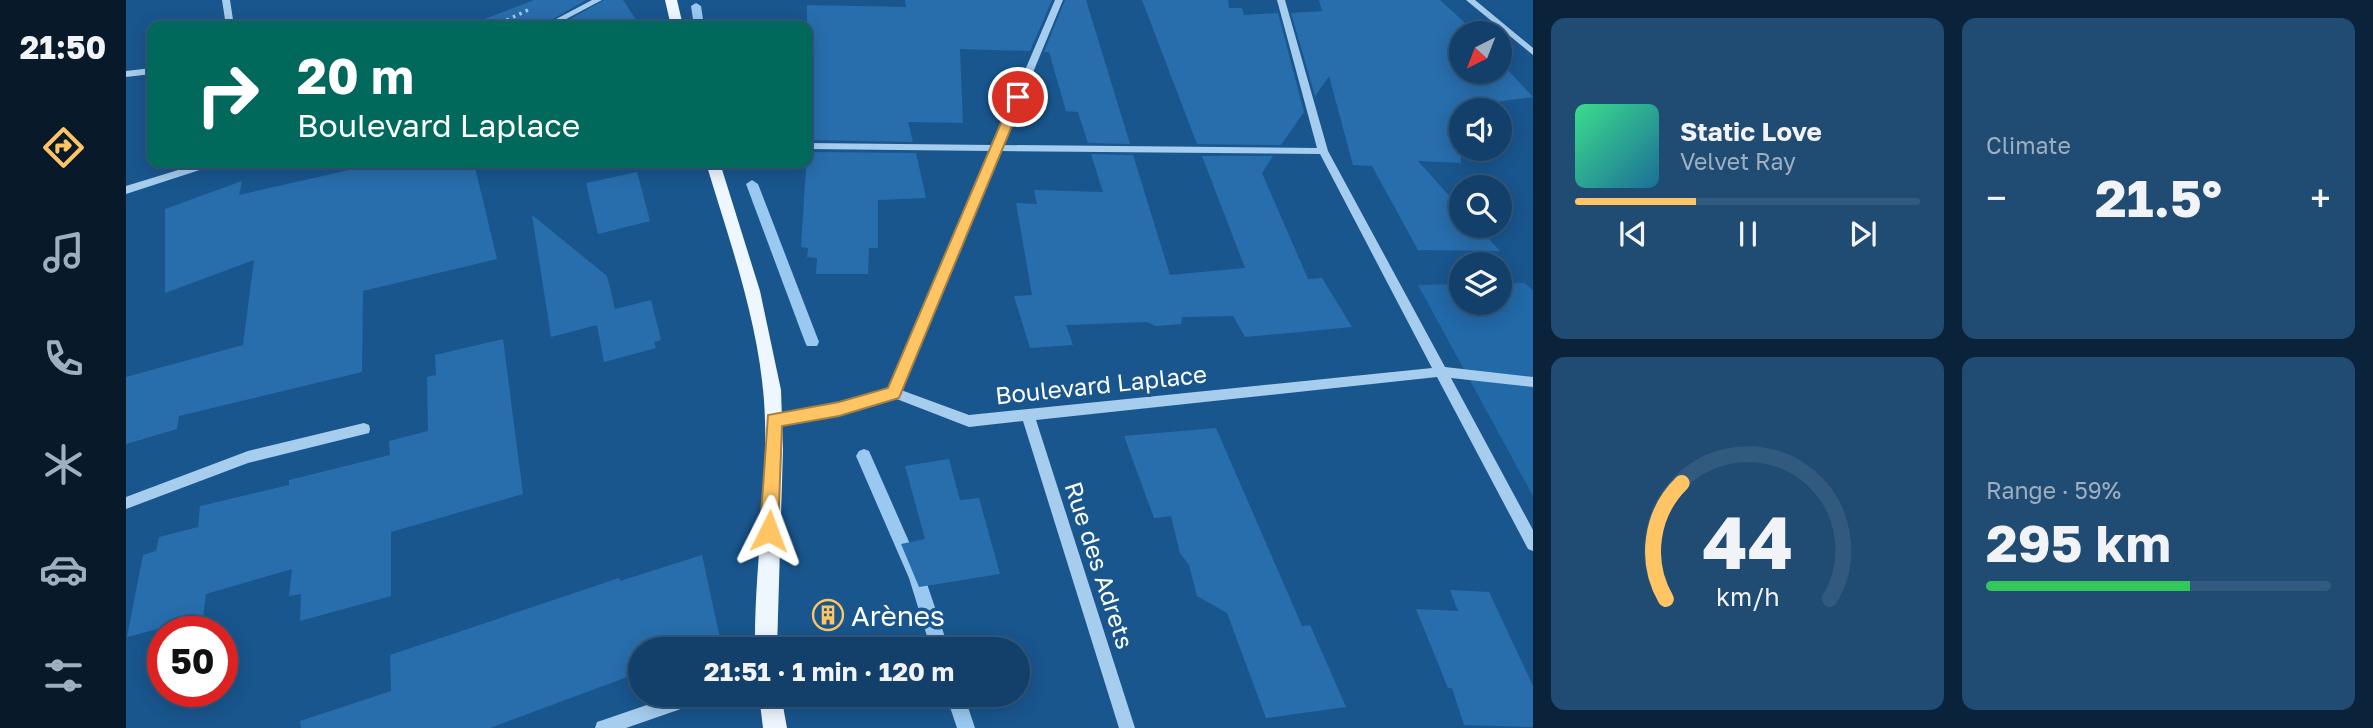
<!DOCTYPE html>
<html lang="en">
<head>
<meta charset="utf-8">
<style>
  :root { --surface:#13406a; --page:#204b72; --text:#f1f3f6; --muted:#9dafc1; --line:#32597e; --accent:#ffc564 }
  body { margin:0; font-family:"Golos Text",sans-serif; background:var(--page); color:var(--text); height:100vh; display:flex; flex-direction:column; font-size:26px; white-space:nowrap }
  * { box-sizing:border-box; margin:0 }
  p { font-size:23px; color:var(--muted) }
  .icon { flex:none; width:38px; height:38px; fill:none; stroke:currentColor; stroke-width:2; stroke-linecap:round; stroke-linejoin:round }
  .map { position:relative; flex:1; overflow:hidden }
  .sheet { display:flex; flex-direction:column; gap:18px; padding:18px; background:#0a233a; width:840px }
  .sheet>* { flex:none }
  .guide { position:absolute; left:21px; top:21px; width:665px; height:147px; border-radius:14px; box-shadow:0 4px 18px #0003,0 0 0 2px var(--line); background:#00695c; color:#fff; overflow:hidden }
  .needle { width:46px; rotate:222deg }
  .controls { position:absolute; left:1323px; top:21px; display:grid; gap:14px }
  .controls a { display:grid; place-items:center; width:63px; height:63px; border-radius:50%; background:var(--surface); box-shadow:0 4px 18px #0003,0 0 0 2px var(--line); font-size:35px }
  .speed { position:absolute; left:21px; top:616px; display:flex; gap:14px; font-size:35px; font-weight:700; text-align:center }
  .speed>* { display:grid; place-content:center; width:91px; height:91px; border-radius:50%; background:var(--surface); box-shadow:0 4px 18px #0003,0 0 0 2px var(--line); line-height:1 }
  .speed .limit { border:10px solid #d22; background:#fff; color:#111 }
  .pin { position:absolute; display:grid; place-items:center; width:60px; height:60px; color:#fff; margin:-30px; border:4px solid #fff; border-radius:50%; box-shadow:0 2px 7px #0007 }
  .me { position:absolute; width:77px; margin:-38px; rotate:3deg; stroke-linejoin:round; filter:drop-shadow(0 0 5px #0008) }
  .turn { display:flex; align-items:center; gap:24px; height:147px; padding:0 35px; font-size:32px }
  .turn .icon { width:91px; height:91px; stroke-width:2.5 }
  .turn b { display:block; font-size:49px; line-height:60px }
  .big { font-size:52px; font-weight:700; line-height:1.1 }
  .sheet .card { flex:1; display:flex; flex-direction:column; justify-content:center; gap:10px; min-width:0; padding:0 24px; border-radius:14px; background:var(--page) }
  .sheet .dial { align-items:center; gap:0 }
  .dial svg { height:182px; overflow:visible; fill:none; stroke:var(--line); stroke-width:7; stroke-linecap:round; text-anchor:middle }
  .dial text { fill:var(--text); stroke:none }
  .song { display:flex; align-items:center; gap:21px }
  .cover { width:84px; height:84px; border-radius:10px; background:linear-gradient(135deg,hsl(150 70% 55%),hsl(200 70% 35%)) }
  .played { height:7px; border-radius:4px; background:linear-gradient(90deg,var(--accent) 35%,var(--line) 35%) }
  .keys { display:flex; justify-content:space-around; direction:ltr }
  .heat { display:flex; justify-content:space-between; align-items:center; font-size:38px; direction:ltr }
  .charge { height:10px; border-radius:5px; background:linear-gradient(90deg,#34c759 59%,var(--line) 0) }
  .sheet .tiles { flex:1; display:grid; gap:18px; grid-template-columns:repeat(2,1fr) }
  .trip { position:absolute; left:502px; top:637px; width:402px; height:70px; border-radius:35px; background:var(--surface); box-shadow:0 4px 18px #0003,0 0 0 2px var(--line); font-weight:700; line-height:70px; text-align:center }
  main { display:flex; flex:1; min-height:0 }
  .tab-bar { display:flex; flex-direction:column; width:126px; justify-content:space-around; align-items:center; background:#081a2a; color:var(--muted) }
  .tab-bar .icon { width:49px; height:49px }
  .tab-bar .current { color:var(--accent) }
  .tab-bar b { font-size:32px; color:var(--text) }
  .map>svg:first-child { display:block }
  .green { fill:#2269a8 }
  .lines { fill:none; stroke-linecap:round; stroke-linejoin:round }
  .stream { fill:#99c9f1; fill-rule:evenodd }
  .building { fill:#286ead }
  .path { stroke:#a6cdee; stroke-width:3.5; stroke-dasharray:2.5 4.5; stroke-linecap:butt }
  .minor { fill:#a6cdee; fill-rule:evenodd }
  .major { fill:#eef6ff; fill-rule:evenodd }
  .route { fill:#ffc564; stroke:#a68041; stroke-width:2 }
  .labels { text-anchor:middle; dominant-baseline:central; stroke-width:7; stroke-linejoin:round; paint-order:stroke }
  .street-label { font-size:24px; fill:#fff; stroke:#19568e }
  .near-poi-label { font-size:28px; fill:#fff; stroke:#19568e; text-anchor:start }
</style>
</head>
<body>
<main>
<nav class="tab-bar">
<b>21:50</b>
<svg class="icon current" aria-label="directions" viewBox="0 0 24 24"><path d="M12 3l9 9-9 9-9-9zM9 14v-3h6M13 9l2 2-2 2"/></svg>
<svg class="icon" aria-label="music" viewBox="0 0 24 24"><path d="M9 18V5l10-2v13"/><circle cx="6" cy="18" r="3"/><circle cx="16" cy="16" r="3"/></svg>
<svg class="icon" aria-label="phone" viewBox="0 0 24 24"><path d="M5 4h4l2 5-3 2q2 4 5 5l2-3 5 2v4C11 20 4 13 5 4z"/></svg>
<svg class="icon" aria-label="climate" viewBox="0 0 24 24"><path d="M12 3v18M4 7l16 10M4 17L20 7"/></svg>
<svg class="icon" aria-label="car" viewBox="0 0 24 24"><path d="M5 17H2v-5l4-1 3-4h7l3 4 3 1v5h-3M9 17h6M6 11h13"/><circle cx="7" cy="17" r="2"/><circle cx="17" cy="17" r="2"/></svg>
<svg class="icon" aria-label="filters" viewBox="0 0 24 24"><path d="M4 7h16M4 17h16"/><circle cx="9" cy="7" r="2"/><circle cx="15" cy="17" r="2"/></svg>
</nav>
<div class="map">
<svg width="1407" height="728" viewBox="0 0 1407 728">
  <rect width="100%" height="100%" fill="#19568e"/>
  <polygon class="green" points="1374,283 1399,283 1407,291 1407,496 1292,285 1335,284 1335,303 1374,303"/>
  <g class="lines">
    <g class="stream">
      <polygon points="570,3 575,6 578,26 568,26 565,6"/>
      <polygon points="626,180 632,184 693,342 691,346 681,346 679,342 620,184"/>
      <polygon points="738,449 743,451 799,578 823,649 805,649 783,578 730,456 733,451"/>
      <polygon points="820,695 838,695 849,728 831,728"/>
    </g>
  </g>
  <g class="building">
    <polygon points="408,0 460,0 415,26 348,26 348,23"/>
    <polygon points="478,0 497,0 514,26 432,26"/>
    <polygon points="779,0 926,0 904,51 834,49 837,123 782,122 787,142 681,140 687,39 681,39 681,5 780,7"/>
    <polygon points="939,0 960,0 1004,144 962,143 952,112 940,111 923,52 918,52"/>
    <polygon points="1016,0 1102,0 1103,8 1116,8 1118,15 1152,13 1178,112 1155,145 1071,144"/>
    <polygon points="1193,0 1314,0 1350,33 1335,33 1335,72 1374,72 1374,54 1385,64 1377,65 1407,97 1343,105 1346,110 1333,110 1335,163 1292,161 1335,209 1335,226 1351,226 1374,251 1292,250 1246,166 1227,165 1203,76 1189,96 1165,13 1196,11"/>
    <polygon points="681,152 790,153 800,198 752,200 752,248 743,248 742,274 690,274 691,258 681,257 682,248 675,247"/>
    <polygon points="965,154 1007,155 1044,275 1119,268 1076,156 1147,156 1136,173 1182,279 1196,278 1226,327 1119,337 1107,316 1056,317 1055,324 1030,326 1021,322 940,325 947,345 904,348 888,296 906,295 890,203 911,204 908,190 977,192"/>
    <polygon points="254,163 348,163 371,259 237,291 236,372 53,416 51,429 0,444 0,377 117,345 128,260 39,293 39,209 116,181 113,195"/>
    <polygon points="511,172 524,221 472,234 460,183"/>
    <polygon points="406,215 481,276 489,309 525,300 535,340 528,342 530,348 478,362 471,325 425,337"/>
    <polygon points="377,339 397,494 265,532 265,596 174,621 175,594 163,596 166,569 80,594 77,617 1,637 17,555 30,551 33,537 72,527 74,506 163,485 163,480 264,455 263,441 302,431 301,377 310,375 309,355"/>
    <polygon points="1090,428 1176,626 1184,625 1220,707 1140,718 1101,613 1071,596 1063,565 1054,553 1045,516 1028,518 998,436"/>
    <polygon points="823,459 834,500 853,498 874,574 793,587 775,544 799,539 779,466"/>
    <polygon points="576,555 595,643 579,649 508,649 512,673 364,728 175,728 174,721 265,691 264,655 493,578 494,581"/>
    <polygon points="1324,590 1363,592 1407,686 1407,727 1338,725 1326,688 1322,688 1290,609 1332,611"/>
  </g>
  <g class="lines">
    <polyline class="path" points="368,26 402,10"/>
    <g class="minor">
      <polygon points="96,0 104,0 108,26 100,26"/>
      <polygon points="466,0 476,0 427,26 417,26"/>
      <path d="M929,0H937L877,145L1191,148L1151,0H1159L1202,151L1319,367L1407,377V387L1325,378L1407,530V551L1402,549L1311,377L910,420L1009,728H993L897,421L843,427L768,398L713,414L648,426L643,424L642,420L643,416L648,414L713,404L763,389L865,151L681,149V143L867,145ZM875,151L1194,154L1306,368L843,415L775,390Z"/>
      <polygon points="1340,0 1349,0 1407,48 1407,55"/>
      <polygon points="26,68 26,74 0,77 0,71"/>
      <polygon points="75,163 90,163 89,165 0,194 0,186"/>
      <polygon points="238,423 243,425 244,429 243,433 122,463 0,509 0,497 122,451"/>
      <polygon points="550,695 580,695 578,701 572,703 500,728 469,728 471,722 477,720"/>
    </g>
    <g class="major">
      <polygon points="539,0 551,0 557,26 545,26"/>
      <path d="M580,163H594L634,291L655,390L657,449L651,649H629C628,573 641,497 639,421C637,333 605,246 580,163Z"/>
      <polygon points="633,695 655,695 661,728 637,728"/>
    </g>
  </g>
  <polygon class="route" points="892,94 898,97 773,398 713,416 656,426 652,531 649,537 643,539 636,537 634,531 642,415 713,402 762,388 886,97"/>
  <defs>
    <g id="building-ring" transform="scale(1.575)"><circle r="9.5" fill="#19568e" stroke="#ffc564" stroke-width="1.5"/><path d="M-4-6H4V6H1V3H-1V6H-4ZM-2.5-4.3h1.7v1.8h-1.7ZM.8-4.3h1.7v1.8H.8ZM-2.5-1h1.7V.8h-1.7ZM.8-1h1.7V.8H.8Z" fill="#ffc564"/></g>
  </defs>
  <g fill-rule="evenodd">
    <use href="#building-ring" x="702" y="615"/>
  </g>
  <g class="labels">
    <g class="street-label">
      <text transform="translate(975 384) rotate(-6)">Boulevard Laplace</text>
      <text transform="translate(974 565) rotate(72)">Rue des Adrets</text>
    </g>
    <g class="near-poi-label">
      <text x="725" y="615">Arènes</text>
    </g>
  </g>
</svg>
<div class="controls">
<a><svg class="needle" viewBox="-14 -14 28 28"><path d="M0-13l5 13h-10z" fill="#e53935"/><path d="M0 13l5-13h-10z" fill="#9dafc1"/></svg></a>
<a><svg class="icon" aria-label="sound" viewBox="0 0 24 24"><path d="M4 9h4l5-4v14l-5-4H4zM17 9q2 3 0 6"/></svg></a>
<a><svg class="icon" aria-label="search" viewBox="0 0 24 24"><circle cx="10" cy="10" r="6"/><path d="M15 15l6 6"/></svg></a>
<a><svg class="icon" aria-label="layers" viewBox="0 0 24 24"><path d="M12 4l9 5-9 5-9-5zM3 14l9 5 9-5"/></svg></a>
</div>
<div class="speed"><div class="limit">50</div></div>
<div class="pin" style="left:892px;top:97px;background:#d93025"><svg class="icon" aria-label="arrive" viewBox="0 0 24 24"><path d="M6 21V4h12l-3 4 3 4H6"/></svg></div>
<svg class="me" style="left:643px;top:531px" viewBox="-20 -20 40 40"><path d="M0-17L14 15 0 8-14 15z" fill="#ffc564" stroke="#fff" stroke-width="4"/></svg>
<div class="trip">21:51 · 1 min · 120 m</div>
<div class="guide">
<div class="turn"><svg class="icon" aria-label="right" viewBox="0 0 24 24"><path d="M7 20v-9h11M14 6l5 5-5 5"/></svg><div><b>20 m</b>Boulevard Laplace</div></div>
</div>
</div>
<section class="sheet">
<div class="tiles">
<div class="card">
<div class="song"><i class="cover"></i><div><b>Static Love</b><p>Velvet Ray</p></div></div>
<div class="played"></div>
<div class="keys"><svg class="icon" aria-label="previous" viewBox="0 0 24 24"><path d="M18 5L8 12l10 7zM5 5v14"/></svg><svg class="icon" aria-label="pause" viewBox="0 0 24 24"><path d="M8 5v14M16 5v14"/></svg><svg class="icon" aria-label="next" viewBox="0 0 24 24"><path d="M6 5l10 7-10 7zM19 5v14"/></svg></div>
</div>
<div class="card"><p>Climate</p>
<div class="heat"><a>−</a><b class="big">21.5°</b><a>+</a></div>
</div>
<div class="card dial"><svg viewBox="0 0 100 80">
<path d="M14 69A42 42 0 1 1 86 69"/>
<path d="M14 69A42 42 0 0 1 21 18" stroke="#ffc564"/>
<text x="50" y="56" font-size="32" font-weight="700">44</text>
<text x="50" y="72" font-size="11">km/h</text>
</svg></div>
<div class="card"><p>Range · 59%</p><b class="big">295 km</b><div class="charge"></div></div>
</div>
</section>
</main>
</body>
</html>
